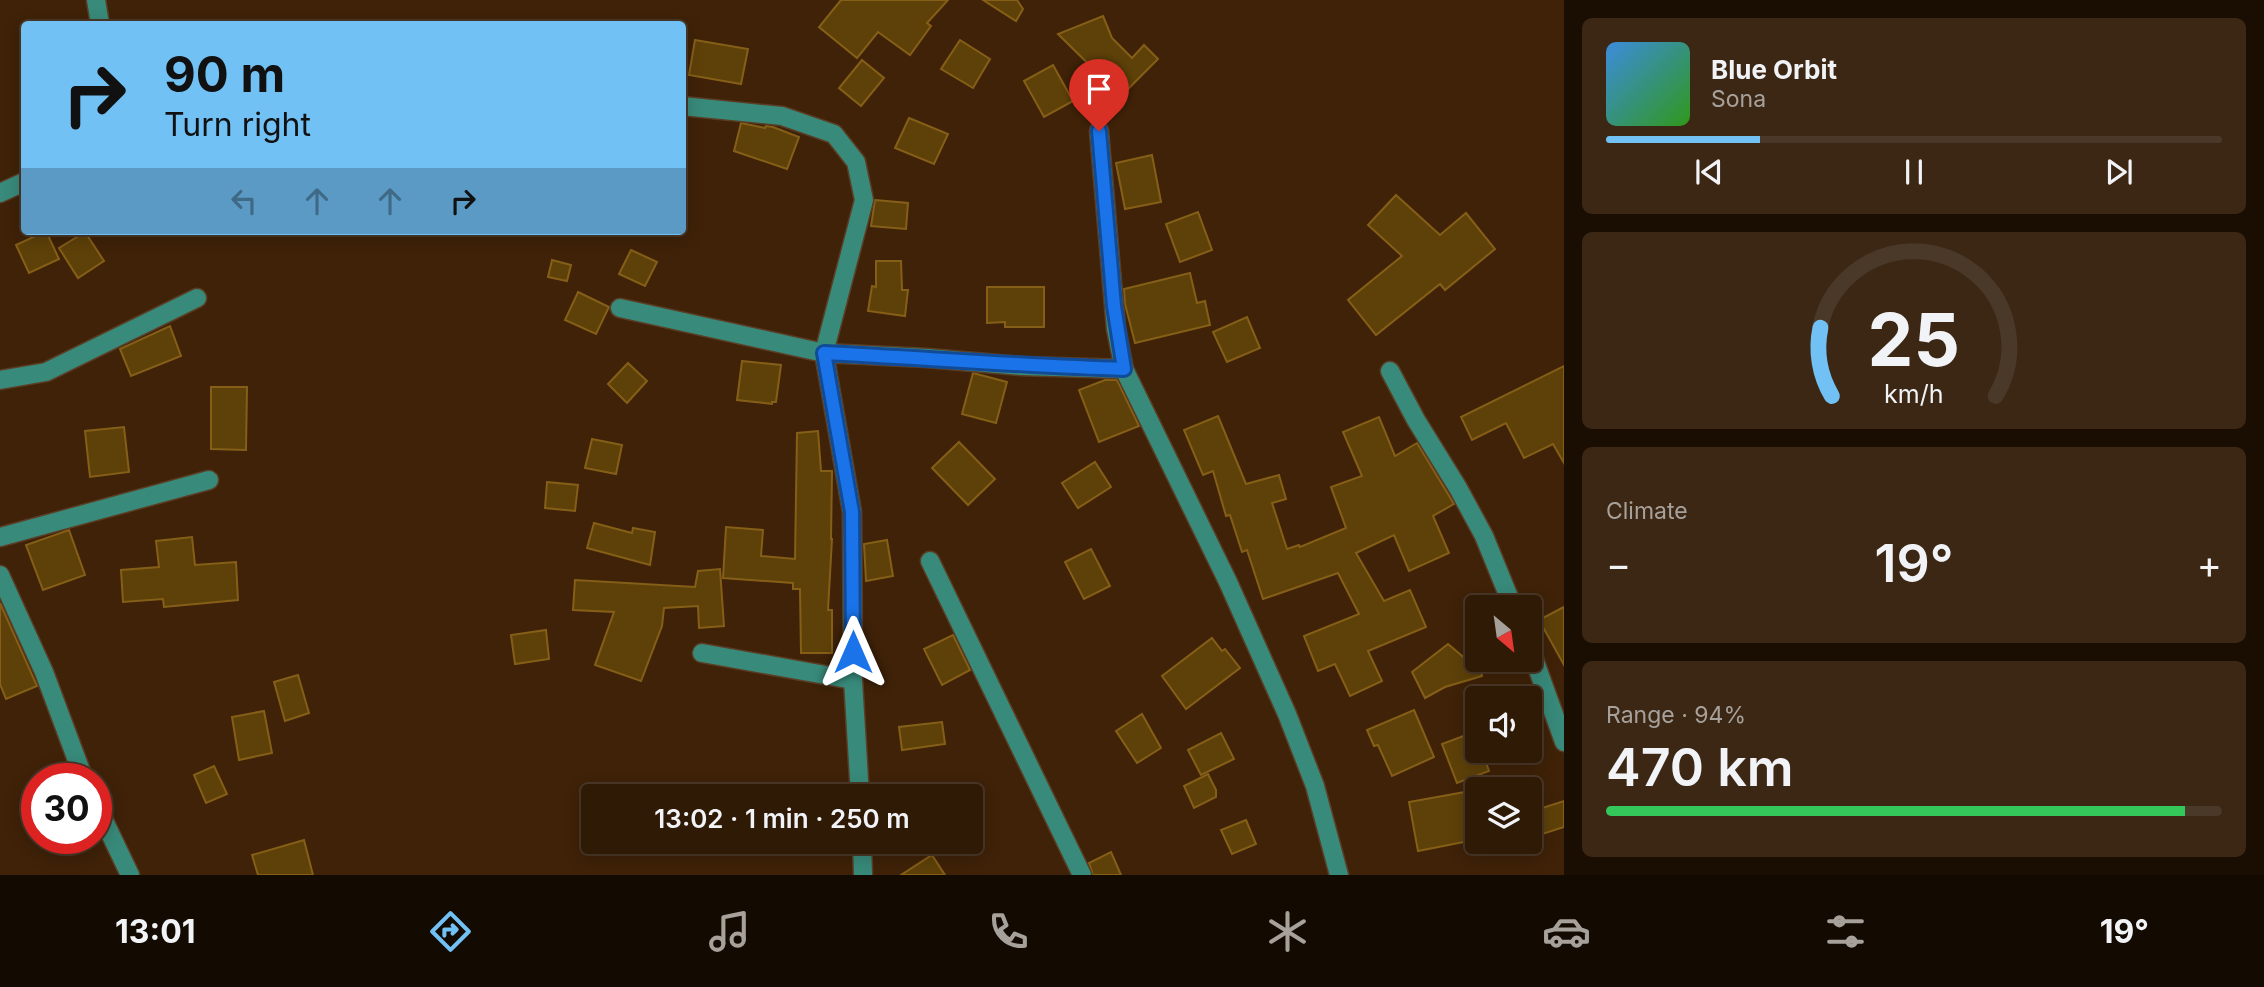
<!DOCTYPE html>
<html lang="en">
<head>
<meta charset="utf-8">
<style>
  :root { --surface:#2f1a06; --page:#3b2714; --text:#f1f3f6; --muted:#a7a19b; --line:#4a3828; --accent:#71c1f5 }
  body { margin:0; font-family:Inter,sans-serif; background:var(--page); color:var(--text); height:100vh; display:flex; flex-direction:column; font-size:26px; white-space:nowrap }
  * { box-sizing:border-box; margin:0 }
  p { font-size:23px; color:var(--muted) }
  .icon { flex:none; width:38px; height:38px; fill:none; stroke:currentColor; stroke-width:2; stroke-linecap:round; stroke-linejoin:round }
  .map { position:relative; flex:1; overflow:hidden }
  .details { display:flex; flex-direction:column; gap:18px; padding:18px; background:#1a0e03; width:700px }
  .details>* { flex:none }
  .top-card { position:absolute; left:21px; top:21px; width:665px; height:214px; border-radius:7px; box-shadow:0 4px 18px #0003,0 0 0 2px var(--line); background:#71c1f5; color:#111; overflow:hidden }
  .needle { width:46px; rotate:151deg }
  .buttons { position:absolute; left:1465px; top:595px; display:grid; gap:14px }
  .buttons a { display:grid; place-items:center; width:77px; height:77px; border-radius:7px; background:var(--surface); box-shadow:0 4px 18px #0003,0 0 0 2px var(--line); font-size:35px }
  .speed { position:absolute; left:21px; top:763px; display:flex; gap:14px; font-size:35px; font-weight:700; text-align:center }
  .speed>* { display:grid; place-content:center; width:91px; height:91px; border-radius:50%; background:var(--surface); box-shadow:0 4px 18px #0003,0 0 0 2px var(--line); line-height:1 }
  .speed .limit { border:10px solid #d22; background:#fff; color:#111 }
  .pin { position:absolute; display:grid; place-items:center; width:60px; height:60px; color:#fff; margin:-72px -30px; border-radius:50% 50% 50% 0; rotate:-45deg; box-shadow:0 0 7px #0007 }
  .pin .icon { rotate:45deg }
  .me { position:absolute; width:77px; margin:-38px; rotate:0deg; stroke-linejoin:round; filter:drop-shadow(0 0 5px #0008) }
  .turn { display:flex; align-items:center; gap:24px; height:147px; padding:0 28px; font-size:32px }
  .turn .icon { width:91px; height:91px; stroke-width:2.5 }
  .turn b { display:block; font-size:49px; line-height:60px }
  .lanes { display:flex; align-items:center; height:66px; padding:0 28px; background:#0003; justify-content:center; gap:35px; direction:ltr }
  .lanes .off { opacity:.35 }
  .big { font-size:52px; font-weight:600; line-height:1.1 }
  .details .widget { flex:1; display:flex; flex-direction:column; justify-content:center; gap:10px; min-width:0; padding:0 24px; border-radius:10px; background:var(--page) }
  .details .dial { align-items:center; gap:0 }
  .dial svg { height:182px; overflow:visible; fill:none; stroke:var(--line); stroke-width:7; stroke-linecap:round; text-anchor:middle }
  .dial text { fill:var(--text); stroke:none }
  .song { display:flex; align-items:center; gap:21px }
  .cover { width:84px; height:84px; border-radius:10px; background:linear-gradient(135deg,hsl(210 70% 55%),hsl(110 70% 35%)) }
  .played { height:7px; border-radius:4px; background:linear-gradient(90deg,var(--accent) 25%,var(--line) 25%) }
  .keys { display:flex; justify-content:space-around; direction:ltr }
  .heat { display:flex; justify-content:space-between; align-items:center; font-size:38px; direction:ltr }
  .charge { height:10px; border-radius:5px; background:linear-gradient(90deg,#34c759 94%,var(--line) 0) }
  .trip { position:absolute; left:581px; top:784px; width:402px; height:70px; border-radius:7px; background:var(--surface); box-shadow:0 4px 18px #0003,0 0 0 2px var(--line); font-weight:600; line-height:70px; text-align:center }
  .tabs { display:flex; height:112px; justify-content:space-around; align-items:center; background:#130a02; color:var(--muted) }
  .tabs .icon { width:49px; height:49px }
  .tabs .on { color:var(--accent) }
  .tabs b { font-size:32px; color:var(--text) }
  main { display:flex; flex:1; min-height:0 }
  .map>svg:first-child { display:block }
  .building { fill:#5e4109; stroke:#855f17; stroke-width:2 }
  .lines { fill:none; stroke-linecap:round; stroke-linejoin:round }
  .minor-casing { stroke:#5a3d24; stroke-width:21 }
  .minor { stroke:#388a7a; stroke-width:18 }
  .route-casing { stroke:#114b97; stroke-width:18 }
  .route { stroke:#1a73e8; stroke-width:12 }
</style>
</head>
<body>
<main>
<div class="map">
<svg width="1564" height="875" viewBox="0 0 1564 875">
  <rect width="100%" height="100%" fill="#3f2208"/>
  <g class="building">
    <polygon points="841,0 948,0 927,23 931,26 910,55 878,32 857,58 819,27"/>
    <polygon points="983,0 1017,0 1023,9 1016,21"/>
    <polygon points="1103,16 1112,38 1132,58 1144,45 1158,59 1121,96 1058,34"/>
    <polygon points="695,40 748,49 741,84 689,75"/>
    <polygon points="960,40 990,59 973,88 941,69"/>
    <polygon points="862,60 884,78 861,106 839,88"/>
    <polygon points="1053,65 1073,101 1044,117 1024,81"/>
    <polygon points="909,118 948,134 934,164 895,148"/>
    <polygon points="741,123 765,128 766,126 773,127 799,137 787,169 734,151"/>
    <polygon points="1152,155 1161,202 1125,209 1116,163"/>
    <polygon points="1396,195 1440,235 1466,213 1495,249 1445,290 1440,284 1376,335 1348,300 1402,256 1368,225"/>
    <polygon points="875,200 908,203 906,229 871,226"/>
    <polygon points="1198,212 1212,250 1180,262 1166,224"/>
    <polygon points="46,231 59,259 29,273 16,245"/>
    <polygon points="85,232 104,261 78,278 59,248"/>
    <polygon points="631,250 657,262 645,286 619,274"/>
    <polygon points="552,260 571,265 567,281 548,277"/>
    <polygon points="876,261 901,261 902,290 908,290 905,316 868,311 872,286 876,287"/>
    <polygon points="1190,273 1197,303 1205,301 1210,325 1135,343 1125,304 1124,289"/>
    <polygon points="987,287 1044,287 1044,327 1005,327 1005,322 987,323"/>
    <polygon points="578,292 609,307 596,334 565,320"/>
    <polygon points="1247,317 1260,348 1227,362 1213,332"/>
    <polygon points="170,326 181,356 131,376 120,349"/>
    <polygon points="742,361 781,365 776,402 772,402 772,404 737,400"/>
    <polygon points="628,363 647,381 627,403 608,384"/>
    <polygon points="1564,366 1564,463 1553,444 1524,458 1506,423 1472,440 1461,417"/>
    <polygon points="973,373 1007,382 996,423 962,414"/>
    <polygon points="1105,380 1117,380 1139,426 1099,442 1079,390"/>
    <polygon points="211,387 247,387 246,450 211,449"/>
    <polygon points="1218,416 1246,484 1279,475 1286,499 1272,503 1287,549 1299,545 1300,547 1346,528 1331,487 1362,476 1343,432 1379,417 1395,456 1417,443 1454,504 1433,516 1449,553 1409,571 1394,535 1356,553 1384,601 1410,590 1426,627 1368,651 1382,681 1350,696 1335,664 1318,671 1304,636 1359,614 1338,573 1263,599 1247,550 1242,552 1230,515 1226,516 1213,471 1203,475 1184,430"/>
    <polygon points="124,427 129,472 90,477 85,431"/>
    <polygon points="818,431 821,471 832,471 831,539 832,539 828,610 832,610 832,653 801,653 800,589 793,589 793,583 723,578 726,527 763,530 761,556 795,559 797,433"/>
    <polygon points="592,439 622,445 616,474 585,468"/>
    <polygon points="959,442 995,479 968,505 932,468"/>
    <polygon points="1095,462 1111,487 1078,508 1062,483"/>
    <polygon points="547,482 578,485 575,511 545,508"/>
    <polygon points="594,523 632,533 633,528 655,532 650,565 587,548"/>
    <polygon points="69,530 85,575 43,590 26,545"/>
    <polygon points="192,537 195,565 236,562 238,600 164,607 163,599 123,602 121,570 159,567 156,541"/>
    <polygon points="887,540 893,576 866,581 864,544"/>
    <polygon points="1091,549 1110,586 1084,599 1065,562"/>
    <polygon points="720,569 724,626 699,628 698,606 664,608 662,626 641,681 595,665 614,612 573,610 575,580 695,587 698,571"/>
    <polygon points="0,603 37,686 6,699 0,684"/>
    <polygon points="1564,607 1564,665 1539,620"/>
    <polygon points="546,630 549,659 515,664 511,635"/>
    <polygon points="953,635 970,670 942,685 924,649"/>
    <polygon points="1212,638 1222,651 1225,649 1240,668 1186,709 1162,676"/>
    <polygon points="1448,644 1467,660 1476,657 1482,676 1445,687 1425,698 1412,672"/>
    <polygon points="298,675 309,713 285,721 274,682"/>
    <polygon points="1414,710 1434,757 1392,776 1378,745 1374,746 1367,730"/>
    <polygon points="264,711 272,753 239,760 232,717"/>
    <polygon points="1142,714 1161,748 1137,763 1116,731"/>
    <polygon points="942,722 945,744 902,750 899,727"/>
    <polygon points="1474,732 1477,739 1477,751 1482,751 1489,771 1457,783 1442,744"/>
    <polygon points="1221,733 1234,759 1201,775 1188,750"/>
    <polygon points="214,766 227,794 206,803 194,775"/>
    <polygon points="1208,774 1216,790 1216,797 1194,808 1184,786"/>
    <polygon points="1465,792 1474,840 1418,851 1409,802"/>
    <polygon points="1564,801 1564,827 1530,838 1530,812"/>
    <polygon points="1246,820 1256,844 1232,854 1221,830"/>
    <polygon points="304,840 313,875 258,875 252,855"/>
    <polygon points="1111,852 1121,875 1093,875 1089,863"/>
    <polygon points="932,855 945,875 901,875"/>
  </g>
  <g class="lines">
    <g class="minor-casing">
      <g id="minor">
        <polyline points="96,0 100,24"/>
        <polyline points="682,106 782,116 834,134 856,162 864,200 824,353 852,512 853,680 860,796"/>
        <polyline points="1099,131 1116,329 1124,369 1228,582 1287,714 1315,786 1339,875"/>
        <polyline points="0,193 24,182"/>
        <polyline points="620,308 824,353 927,358 1021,366 1124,369"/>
        <polyline points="1390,371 1416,420 1458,488 1484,536 1513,607"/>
        <polyline points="0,380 46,372 197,298"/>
        <polyline points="0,537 209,480"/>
        <polyline points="930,561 1082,875"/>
        <polyline points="0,575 44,672 84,779"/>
        <polyline points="1530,648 1564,742"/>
        <polyline points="702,653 853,680"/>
        <polyline points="96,804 130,875"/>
        <polyline points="862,842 863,875"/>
      </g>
    </g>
    <use href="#minor" class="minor"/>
  </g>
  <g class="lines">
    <g class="route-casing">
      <path id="route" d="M853,652L852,512L824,353C924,358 1024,366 1124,369L1114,306L1099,131"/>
    </g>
    <use href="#route" class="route"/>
  </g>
</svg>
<div class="buttons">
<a><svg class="needle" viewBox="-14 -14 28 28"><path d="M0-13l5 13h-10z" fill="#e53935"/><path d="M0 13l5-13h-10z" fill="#a7a19b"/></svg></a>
<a><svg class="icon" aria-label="sound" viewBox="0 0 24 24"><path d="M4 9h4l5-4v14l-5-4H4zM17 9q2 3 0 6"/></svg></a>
<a><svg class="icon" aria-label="layers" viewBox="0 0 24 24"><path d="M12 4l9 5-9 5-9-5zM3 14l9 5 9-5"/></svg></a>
</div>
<div class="speed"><div class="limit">30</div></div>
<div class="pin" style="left:1099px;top:131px;background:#d93025"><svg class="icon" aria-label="arrive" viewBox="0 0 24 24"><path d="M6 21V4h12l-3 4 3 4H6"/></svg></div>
<svg class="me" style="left:853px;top:652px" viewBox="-20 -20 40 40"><path d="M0-17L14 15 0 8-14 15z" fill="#1a73e8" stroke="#fff" stroke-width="4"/></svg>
<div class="trip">13:02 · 1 min · 250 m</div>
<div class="top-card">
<div class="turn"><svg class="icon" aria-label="right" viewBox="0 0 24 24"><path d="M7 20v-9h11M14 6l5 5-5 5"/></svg><div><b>90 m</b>Turn right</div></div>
<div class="lanes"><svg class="icon off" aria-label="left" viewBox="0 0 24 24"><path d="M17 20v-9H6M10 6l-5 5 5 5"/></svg><svg class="icon off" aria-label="ahead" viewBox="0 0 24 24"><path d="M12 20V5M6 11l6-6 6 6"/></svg><svg class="icon off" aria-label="ahead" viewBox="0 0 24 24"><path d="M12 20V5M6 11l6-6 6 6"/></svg><svg class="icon" aria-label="right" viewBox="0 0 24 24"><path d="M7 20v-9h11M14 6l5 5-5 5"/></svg></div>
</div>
</div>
<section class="details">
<div class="widget">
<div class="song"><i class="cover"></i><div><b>Blue Orbit</b><p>Sona</p></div></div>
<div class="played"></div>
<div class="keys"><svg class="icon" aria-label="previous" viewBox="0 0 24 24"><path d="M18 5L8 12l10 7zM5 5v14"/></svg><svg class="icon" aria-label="pause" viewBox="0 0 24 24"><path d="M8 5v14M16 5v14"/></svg><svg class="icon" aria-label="next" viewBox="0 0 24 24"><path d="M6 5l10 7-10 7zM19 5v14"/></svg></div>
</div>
<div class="widget dial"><svg viewBox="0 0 100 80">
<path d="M14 69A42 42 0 1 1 86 69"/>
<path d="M14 69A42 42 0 0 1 9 39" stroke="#71c1f5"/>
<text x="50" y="56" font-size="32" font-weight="700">25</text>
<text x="50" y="72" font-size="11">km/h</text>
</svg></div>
<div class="widget"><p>Climate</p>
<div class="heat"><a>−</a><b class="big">19°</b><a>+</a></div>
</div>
<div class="widget"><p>Range · 94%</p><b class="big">470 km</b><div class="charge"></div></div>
</section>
</main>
<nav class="tabs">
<b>13:01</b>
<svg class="icon on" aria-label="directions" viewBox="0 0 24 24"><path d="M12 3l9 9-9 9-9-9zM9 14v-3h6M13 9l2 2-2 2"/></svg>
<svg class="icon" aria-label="music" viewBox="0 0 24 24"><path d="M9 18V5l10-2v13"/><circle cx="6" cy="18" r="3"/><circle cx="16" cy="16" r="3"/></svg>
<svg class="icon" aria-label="phone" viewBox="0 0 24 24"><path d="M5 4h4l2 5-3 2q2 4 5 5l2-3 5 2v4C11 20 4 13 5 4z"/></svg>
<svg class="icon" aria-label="climate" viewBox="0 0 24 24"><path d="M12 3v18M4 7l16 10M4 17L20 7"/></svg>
<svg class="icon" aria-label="car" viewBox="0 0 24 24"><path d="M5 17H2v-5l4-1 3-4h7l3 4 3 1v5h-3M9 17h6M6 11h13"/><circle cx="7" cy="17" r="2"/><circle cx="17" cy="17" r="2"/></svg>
<svg class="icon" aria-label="filters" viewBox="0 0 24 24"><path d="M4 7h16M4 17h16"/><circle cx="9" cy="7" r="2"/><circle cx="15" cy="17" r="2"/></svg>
<b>19°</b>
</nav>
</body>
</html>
